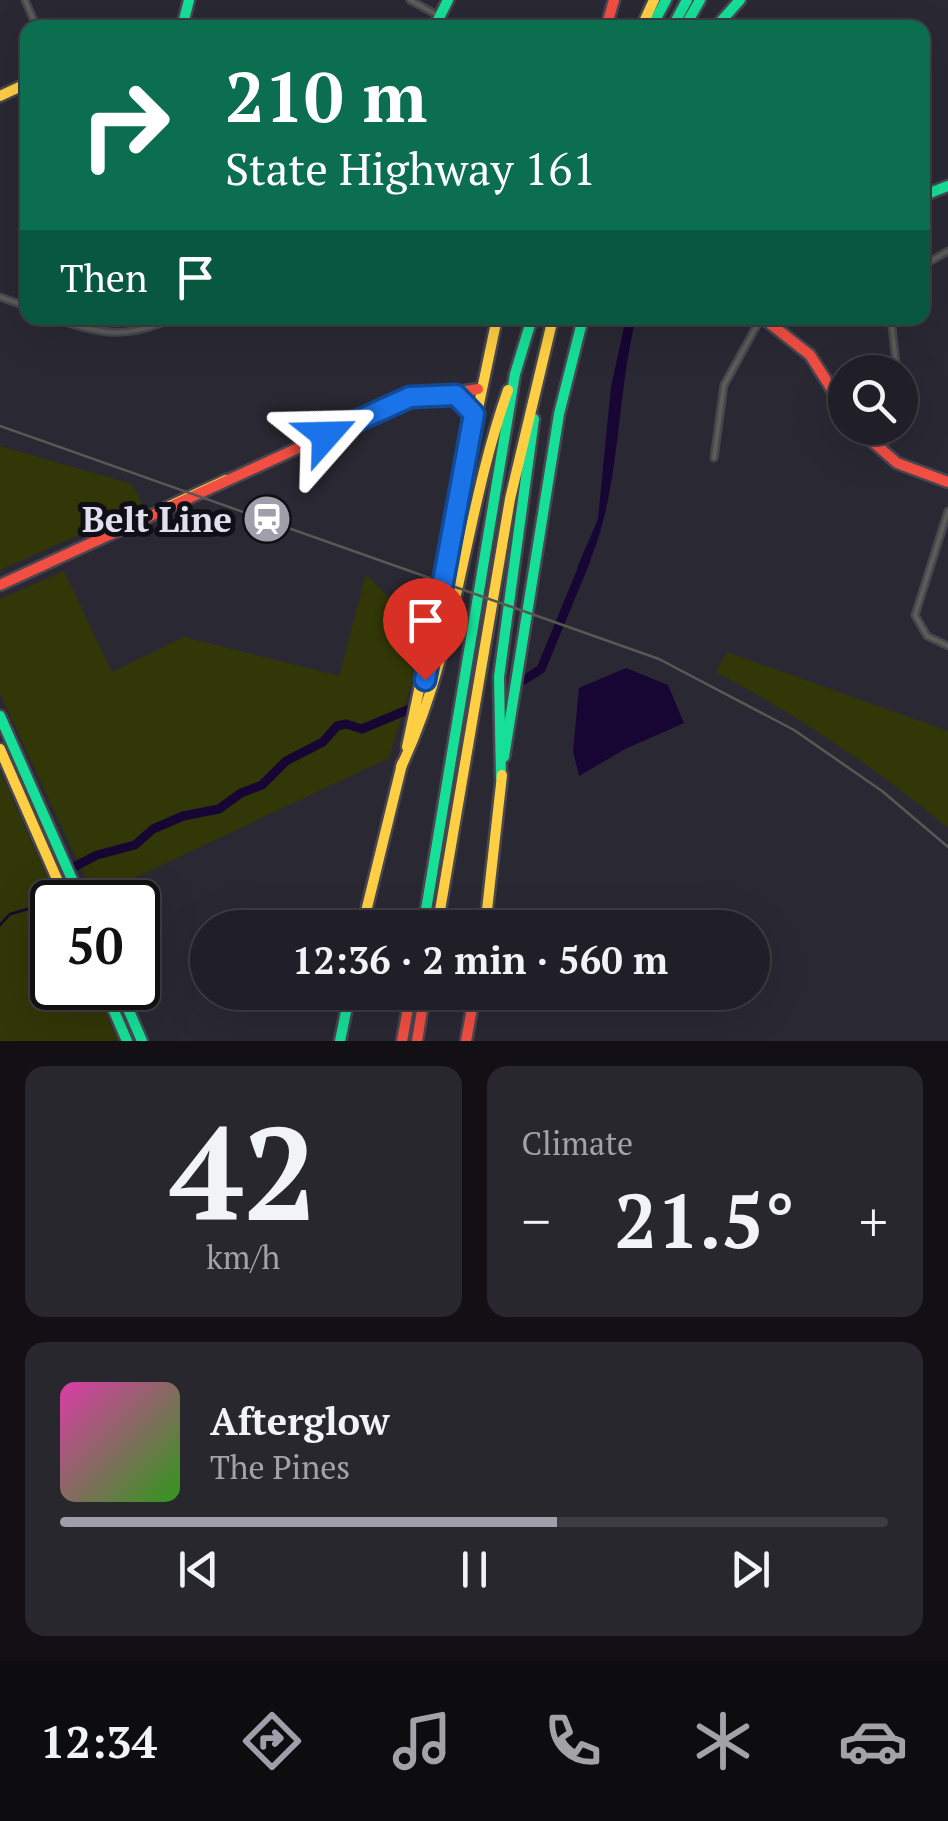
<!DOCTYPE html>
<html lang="en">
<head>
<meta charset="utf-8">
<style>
  :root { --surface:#201e26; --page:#28272e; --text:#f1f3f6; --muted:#a2a2a7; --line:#3d3c43; --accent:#a19eac }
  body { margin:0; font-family:"PT Serif",serif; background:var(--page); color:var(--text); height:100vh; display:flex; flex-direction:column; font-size:38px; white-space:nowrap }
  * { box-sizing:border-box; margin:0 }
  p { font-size:32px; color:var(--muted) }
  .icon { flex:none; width:55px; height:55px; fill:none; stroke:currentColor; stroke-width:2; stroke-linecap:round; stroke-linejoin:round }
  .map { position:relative; height:1041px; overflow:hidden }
  .drawer { display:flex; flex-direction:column; gap:25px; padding:25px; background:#121015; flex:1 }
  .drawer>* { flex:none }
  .hud { position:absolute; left:20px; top:20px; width:910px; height:305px; border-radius:20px; box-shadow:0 10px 40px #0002,0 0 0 2px var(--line); background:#0b6e4f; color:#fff; overflow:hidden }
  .controls { position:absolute; left:828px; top:355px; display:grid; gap:20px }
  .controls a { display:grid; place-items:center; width:90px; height:90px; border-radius:50%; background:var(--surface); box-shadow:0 10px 40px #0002,0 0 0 2px var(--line); font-size:50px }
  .speed { position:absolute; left:30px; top:880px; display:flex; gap:20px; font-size:50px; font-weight:700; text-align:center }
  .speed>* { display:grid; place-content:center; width:130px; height:130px; border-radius:50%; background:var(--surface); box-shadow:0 10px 40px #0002,0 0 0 2px var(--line); line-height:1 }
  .speed .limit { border:5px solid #111; border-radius:15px; background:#fff; color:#111 }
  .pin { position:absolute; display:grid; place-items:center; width:85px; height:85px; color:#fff; margin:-102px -42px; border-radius:50% 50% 50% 0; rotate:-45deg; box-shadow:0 0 10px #0007 }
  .pin .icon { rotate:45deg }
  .me { position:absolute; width:110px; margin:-55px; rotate:65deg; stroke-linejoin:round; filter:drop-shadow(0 0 8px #0008) }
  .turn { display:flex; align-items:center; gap:35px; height:210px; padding:0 40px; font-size:45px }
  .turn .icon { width:130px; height:130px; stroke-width:2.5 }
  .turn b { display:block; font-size:70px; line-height:85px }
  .then { display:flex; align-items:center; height:95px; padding:0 40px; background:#0003; gap:20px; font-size:38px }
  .big { font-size:75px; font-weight:700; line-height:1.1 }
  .drawer .card { flex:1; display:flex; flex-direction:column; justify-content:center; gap:15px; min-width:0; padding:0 35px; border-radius:20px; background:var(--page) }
  .drawer .dial { align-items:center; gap:0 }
  .dial b { font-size:130px; line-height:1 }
  .song { display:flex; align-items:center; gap:30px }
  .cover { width:120px; height:120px; border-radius:15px; background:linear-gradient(135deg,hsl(320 70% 55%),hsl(110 70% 35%)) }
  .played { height:10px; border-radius:5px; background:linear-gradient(90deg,var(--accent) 60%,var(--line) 60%) }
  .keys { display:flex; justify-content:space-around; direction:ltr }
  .heat { display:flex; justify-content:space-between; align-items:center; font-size:55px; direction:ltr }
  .drawer .tiles { flex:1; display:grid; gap:25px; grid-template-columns:1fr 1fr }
  .card:last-child { grid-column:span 2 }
  .trip { position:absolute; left:190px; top:910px; width:580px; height:100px; border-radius:50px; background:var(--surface); box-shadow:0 10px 40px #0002,0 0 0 2px var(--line); font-weight:700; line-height:100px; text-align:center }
  .tab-bar { display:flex; height:160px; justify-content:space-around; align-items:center; background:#0d0c0f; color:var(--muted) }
  .tab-bar .icon { width:70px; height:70px }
  .tab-bar .on { color:var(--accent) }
  .tab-bar b { font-size:45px; color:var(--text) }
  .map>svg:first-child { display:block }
  .green { fill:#313707 }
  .water { fill:#170534 }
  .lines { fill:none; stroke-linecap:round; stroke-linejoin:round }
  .stream { stroke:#170534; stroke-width:2.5 }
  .river { stroke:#170534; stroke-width:9 }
  .street-casing { stroke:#484650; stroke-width:9 }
  .fast-casing { stroke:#484650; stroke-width:15 }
  .slow-casing { stroke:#484650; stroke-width:15 }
  .jam-casing { stroke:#484650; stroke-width:15 }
  .street { stroke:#5c5e55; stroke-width:4 }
  .fast { stroke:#16e098; stroke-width:10 }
  .slow { stroke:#ffcf43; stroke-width:10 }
  .jam { stroke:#f24e42; stroke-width:10 }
  .tram { stroke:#585953; stroke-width:2.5 }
  .route-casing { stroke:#114b97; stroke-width:25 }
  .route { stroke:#1a73e8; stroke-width:18 }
  .labels { text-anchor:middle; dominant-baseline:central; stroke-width:10; stroke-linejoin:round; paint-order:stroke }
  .poi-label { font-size:35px; font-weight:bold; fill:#e1deed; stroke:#100e17; text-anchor:end }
</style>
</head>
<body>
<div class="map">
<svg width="948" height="1041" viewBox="0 0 948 1041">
  <rect width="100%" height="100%" fill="#2a2833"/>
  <g class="green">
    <polygon points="0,446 132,484 143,506 0,570"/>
    <polygon points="64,571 112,672 184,637 339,676 366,574 426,635 389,758 94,897 0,694 0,599"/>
    <path d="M727,652L948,731V828C872,765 803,719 716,672Z"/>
    <polygon points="0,771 58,902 52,902 52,988 95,988 118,1041 0,1041"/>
  </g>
  <g class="water">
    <path d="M626,318H636C615,401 622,491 586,570L577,568L598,519L611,387Z"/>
    <polygon points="626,668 668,685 684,723 625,749 579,776 573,751 579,688"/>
  </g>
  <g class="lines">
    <polyline class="stream" points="0,925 10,914 28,909 51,878"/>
    <g class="river">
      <polyline points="524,680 541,669 586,560"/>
      <polyline points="74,867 97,855 135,845 153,829 183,816 219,809 241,793 262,785 286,761 323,742 337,726 346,724 362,729 407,710"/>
    </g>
    <g class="street-casing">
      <g id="street">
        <polyline points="25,0 37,28"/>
        <polyline points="410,0 439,16"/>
        <polyline points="922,266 948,251"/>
        <polyline points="0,297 28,307"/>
        <path d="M54,318C100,335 128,339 173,318"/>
        <polyline points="891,318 897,372"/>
        <polyline points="883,448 891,428"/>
        <polyline points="714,458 724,385 761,318"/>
        <polyline points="948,511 915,615 927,636 948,646"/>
      </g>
    </g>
    <g class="fast-casing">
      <g id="fast">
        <polyline points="182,28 189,0"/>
        <polyline points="434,28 448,0"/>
        <polyline points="651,28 666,0"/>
        <polyline points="672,28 687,0"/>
        <polyline points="684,28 700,0"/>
        <polyline points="715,28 740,0"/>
        <polyline points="922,196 948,186"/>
        <polyline points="0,716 82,902"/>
        <polyline points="504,757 559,414 583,318"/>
        <polyline points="501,778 499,677 534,419"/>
        <polyline points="423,928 515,374 532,318"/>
        <polyline points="104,988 127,1041"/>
        <polyline points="119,988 142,1041"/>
        <polyline points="340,1041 350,992"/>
      </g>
    </g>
    <g class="slow-casing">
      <g id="slow">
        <polyline points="641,28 654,0"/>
        <polyline points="0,96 28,83"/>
        <polyline points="165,508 226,480"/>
        <polyline points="407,747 497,318"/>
        <polyline points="0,749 67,902"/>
        <path d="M401,767C458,647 464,514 508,390"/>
        <polyline points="362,928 402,764"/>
        <polyline points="437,928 510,499 553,318"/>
        <polyline points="485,928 502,775"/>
      </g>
    </g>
    <g class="jam-casing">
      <g id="jam">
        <polyline points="606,28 614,0"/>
        <polyline points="763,318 810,355 845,410"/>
        <polyline points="857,428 897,463 948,482"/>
        <polyline points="0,585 396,403 478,389"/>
        <polyline points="402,1041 411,992"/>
        <polyline points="417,1041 425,992"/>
        <polyline points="466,1041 475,992"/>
      </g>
    </g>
    <use href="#street" class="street"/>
    <use href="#fast" class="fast"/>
    <use href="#slow" class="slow"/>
    <use href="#jam" class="jam"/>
    <polyline class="tram" points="0,426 659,659 794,730 882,791 948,847"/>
  </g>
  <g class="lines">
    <g class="route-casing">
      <polyline id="route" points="326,435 410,397 456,395 474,414 425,680"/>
    </g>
    <use href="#route" class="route"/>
  </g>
  <defs>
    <g id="station-disc" transform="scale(2.5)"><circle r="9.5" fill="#a19eac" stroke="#100e17"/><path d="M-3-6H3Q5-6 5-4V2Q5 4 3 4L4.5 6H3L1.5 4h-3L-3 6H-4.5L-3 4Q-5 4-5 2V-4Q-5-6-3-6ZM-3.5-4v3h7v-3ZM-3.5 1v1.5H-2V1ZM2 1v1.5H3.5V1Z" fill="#fff"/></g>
  </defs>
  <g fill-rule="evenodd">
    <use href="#station-disc" x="267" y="519"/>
  </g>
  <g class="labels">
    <g class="poi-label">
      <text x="232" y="519">Belt Line</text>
    </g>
  </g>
</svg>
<div class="controls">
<a><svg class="icon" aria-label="search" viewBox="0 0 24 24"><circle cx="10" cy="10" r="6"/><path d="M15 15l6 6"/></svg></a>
</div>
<div class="speed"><div class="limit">50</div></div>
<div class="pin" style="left:425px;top:680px;background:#d93025"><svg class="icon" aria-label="arrive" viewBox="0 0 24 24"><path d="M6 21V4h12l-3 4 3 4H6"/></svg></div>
<svg class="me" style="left:326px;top:435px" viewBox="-20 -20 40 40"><path d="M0-17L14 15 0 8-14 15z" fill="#1a73e8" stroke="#fff" stroke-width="4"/></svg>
<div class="trip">12:36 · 2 min · 560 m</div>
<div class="hud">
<div class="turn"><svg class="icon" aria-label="right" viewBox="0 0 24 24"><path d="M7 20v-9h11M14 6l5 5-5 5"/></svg><div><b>210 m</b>State Highway 161</div></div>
<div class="then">Then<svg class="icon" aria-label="arrive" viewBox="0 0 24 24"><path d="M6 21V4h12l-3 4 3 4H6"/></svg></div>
</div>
</div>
<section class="drawer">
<div class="tiles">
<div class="card dial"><b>42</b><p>km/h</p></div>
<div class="card"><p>Climate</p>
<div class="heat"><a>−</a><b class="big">21.5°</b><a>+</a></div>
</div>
<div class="card">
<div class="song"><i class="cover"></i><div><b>Afterglow</b><p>The Pines</p></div></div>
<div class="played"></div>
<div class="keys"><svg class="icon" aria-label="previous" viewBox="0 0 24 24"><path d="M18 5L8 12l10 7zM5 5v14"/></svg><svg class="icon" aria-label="pause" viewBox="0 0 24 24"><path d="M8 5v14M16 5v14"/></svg><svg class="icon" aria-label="next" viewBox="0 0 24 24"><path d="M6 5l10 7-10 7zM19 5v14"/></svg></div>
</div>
</div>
</section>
<nav class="tab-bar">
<b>12:34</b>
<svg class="icon on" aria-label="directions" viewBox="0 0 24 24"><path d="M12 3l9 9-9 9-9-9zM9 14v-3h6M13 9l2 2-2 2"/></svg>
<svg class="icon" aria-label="music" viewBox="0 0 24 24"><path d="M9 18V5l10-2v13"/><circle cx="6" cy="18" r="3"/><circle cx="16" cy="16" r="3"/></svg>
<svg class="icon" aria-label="phone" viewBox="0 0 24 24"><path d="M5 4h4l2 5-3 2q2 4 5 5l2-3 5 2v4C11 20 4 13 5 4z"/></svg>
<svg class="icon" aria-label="climate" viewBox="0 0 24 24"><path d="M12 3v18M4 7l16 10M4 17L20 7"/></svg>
<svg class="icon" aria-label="car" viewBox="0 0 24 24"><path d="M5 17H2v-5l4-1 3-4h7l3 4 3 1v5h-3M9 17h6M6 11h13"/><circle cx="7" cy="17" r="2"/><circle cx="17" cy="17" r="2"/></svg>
</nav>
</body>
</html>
